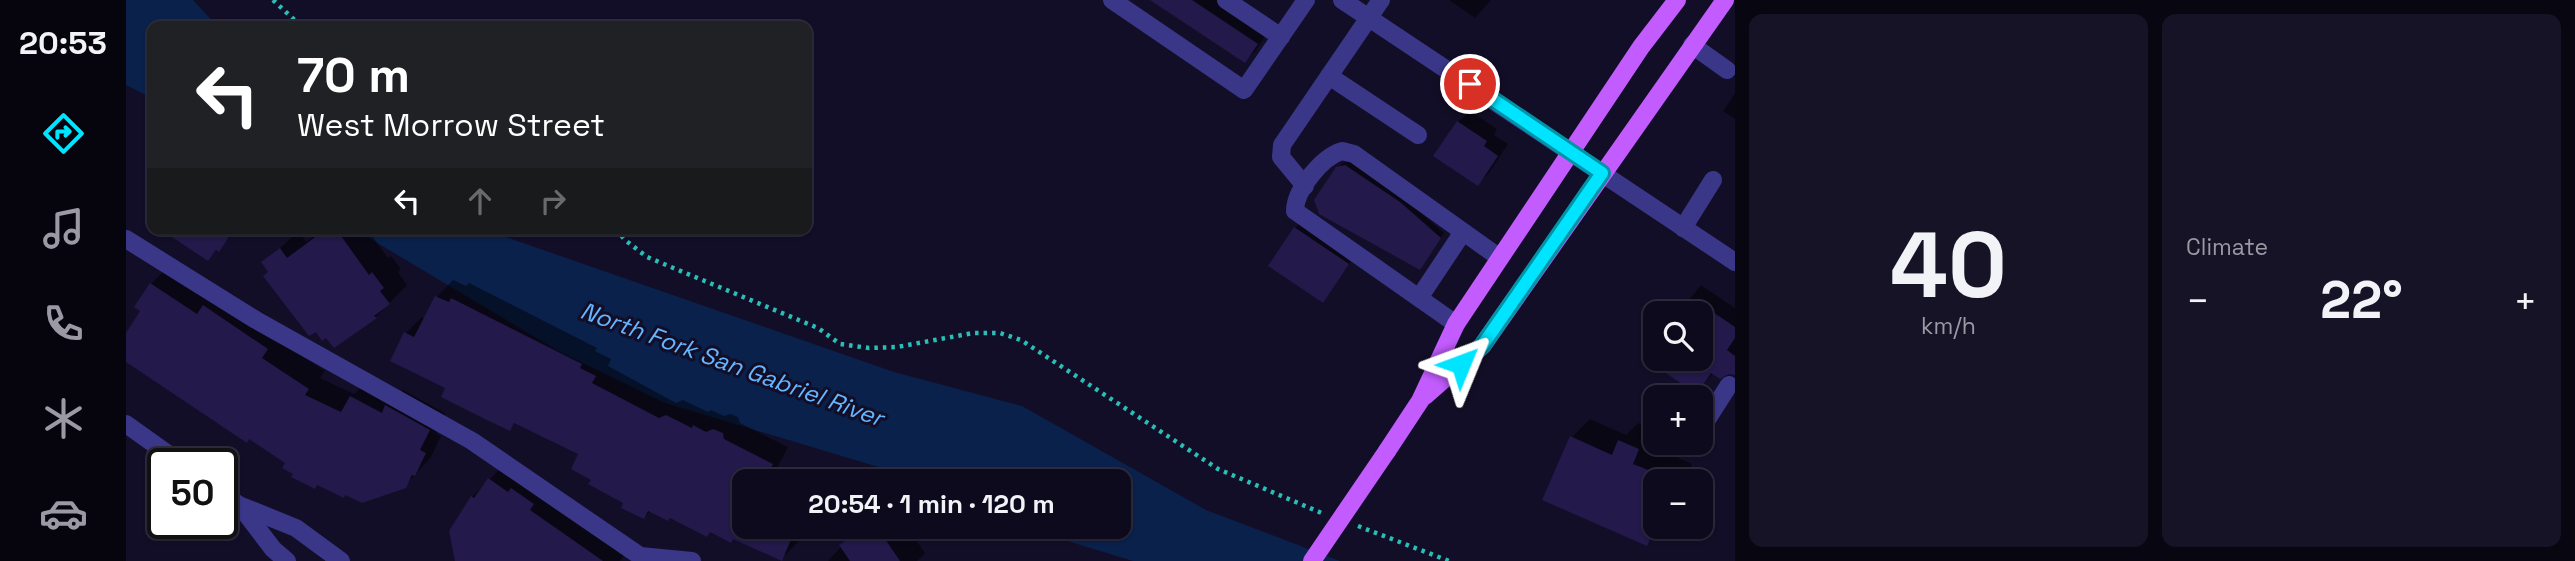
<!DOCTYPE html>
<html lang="en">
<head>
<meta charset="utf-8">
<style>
  :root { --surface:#0e0a1e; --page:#171327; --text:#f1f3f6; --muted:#9b9aa4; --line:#2e2b3c; --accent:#01e4ff }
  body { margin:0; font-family:"Space Grotesk",sans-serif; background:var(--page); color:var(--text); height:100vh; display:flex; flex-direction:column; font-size:26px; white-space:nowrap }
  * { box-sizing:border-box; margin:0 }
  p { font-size:23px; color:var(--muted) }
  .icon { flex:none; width:38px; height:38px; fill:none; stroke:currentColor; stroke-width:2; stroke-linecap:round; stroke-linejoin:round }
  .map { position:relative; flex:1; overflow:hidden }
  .sheet { display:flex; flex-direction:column; gap:14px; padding:14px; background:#080610; width:840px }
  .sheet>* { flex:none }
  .top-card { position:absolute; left:21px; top:21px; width:665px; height:214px; border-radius:14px; box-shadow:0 2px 5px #0004,0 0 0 2px var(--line); background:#202124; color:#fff; overflow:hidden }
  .buttons { position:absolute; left:1517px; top:301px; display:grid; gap:14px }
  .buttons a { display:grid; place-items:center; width:70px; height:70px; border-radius:14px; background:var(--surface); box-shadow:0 2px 5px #0004,0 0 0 2px var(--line); font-size:35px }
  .speed { position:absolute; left:21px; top:448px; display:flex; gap:14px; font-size:35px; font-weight:700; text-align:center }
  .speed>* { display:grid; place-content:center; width:91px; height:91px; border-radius:50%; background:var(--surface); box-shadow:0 2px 5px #0004,0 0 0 2px var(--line); line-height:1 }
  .speed .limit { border:4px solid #111; border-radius:10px; background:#fff; color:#111 }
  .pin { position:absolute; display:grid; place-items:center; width:60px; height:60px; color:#fff; margin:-30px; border:4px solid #fff; border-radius:50%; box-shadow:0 2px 7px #0007 }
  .me { position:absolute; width:77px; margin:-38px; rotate:46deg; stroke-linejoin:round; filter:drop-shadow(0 0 5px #0008) }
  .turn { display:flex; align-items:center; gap:24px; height:147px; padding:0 35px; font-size:32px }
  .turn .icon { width:91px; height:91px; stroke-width:2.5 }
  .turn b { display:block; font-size:49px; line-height:60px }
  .lanes { display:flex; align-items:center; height:66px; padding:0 35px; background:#0003; justify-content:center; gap:35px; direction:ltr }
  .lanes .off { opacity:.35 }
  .big { font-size:52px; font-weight:700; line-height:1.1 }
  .sheet .tile { flex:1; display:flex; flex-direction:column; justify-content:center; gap:10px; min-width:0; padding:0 24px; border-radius:14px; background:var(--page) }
  .sheet .dial { align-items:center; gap:0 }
  .dial b { font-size:91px; line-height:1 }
  .heat { display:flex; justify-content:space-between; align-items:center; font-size:38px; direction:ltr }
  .sheet .tiles { flex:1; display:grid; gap:14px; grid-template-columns:repeat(2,1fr) }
  .trip { position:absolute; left:606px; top:469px; width:399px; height:70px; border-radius:14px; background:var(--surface); box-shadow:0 2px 5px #0004,0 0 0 2px var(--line); font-weight:700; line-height:70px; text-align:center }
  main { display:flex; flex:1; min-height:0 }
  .tabs { display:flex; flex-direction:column; width:126px; justify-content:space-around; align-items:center; background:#06040c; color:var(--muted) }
  .tabs .icon { width:49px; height:49px }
  .tabs .current { color:var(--accent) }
  .tabs b { font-size:32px; color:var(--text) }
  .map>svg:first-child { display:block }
  .water { fill:#09214b }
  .shadow { fill:#0007 }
  .building { fill:#23194a }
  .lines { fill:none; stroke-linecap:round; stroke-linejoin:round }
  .path { stroke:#29bfb7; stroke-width:4.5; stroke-dasharray:3.5 5; stroke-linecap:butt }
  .minor { stroke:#3a3789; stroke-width:18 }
  .major { stroke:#c35cff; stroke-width:18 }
  .major-bridge { stroke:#c35cff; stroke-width:18 }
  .route-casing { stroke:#0194a6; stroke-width:18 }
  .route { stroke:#01e4ff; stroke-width:12 }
  .labels { text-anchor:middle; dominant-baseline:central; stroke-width:6; stroke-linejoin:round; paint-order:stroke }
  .water-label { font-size:24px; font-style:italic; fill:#63b6ff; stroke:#130e28 }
</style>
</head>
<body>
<main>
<nav class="tabs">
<b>20:53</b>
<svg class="icon current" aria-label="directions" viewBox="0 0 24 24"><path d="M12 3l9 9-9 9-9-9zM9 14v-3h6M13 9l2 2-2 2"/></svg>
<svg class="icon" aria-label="music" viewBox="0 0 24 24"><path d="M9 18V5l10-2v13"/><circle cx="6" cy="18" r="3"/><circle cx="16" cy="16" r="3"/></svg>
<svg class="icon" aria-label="phone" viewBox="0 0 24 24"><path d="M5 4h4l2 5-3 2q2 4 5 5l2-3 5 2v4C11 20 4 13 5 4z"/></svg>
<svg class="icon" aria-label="climate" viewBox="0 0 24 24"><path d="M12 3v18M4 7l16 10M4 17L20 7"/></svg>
<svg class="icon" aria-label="car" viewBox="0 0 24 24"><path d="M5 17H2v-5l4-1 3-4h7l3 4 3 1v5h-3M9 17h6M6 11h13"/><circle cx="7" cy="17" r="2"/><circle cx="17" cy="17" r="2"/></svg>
</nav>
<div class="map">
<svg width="1609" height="561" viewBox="0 0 1609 561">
  <rect width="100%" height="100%" fill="#130e28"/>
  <g class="water">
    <polygon points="0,0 67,0 91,26 26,26 26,98 0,85"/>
    <polygon points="228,229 357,229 768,372 896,406 1080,510 1214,561 1007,561 915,533 902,527 992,527 992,481 799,481 539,403 434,352"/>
  </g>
  <g class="shadow">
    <polygon points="1028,0 1094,0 1142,32 1130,50 1119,61"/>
    <polygon points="1323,0 1365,0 1349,18"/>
    <polygon points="1609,93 1609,119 1597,111"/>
    <polygon points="1344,111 1371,129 1368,135 1382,144 1363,173 1351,184 1332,122"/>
    <polygon points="1224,161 1278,198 1318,233 1298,263 1212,168 1217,163"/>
    <polygon points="1175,222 1227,258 1197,301 1169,228"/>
    <polygon points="44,229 112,229 82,259"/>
    <polygon points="197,229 241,229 262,258 265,256 275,269 272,272 281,285 250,317 208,345 137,263 173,231 180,242"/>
    <polygon points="42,267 199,371 194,378 228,394 242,380 272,396 277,390 319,413 310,433 315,436 305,457 279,486 169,473 161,462 0,355 0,336 16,311 25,284"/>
    <polygon points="327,280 340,286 343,283 471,348 469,351 485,359 482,366 550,403 557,400 582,412 585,410 598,416 604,414 612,417 614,423 662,447 644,481 618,481 618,527 679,527 671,543 655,559 608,538 585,531 581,535 544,517 525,511 518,517 467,479 455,453 390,422 383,429 321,387 280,333 296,317 300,319 311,297"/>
    <polygon points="1575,285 1609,308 1609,373 1588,372 1571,392 1522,358 1530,347 1530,359 1575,359 1575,313 1552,313"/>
    <polygon points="1464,419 1500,435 1512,423 1530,431 1524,445 1566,464 1559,481 1530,481 1530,527 1538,527 1521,544 1446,437"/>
    <polygon points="380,463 501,551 494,561 331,561 346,497"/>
    <polygon points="733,527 781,527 799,553 791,561 702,561"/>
  </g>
  <g class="building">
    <polygon points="1024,0 1066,0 1132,44 1119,63"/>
    <polygon points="1331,121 1361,141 1358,146 1372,156 1352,186 1307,156"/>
    <polygon points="1219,165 1274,202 1315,238 1294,270 1193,214 1188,200 1210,167"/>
    <polygon points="1168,227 1223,264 1197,303 1142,266"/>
    <polygon points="34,229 108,229 93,252 90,250 82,261"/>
    <polygon points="200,229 210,229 243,275 246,272 258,288 254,291 264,304 248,316 251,318 208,348 200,338 196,341 190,332 183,336 137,276 142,272 135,262 154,248 161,258"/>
    <polygon points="24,283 71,314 77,305 142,349 136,358 183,389 179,395 215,412 224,396 256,413 259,405 304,430 294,450 300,453 289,476 286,475 280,488 236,503 219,495 218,498 191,485 189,489 165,477 167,474 156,468 159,463 123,439 121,443 0,362 0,333 14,311 8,307"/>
    <polygon points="309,296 323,302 325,298 456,364 454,368 470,376 466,383 533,418 540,415 566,428 567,425 580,432 587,429 597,433 598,439 647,464 639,481 618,481 618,527 643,527 666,537 656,561 607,539 605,543 584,532 581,537 544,518 542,521 522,511 518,519 495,508 497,503 462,484 465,480 445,469 452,454 388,423 384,431 359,419 315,397 319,388 264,361 278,332 288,337"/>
    <polygon points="1575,304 1609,327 1609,338 1601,350 1609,356 1609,375 1603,374 1594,379 1585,373 1571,394 1519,359 1575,359"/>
    <polygon points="1444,436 1486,455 1492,440 1513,449 1507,464 1530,473 1530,527 1521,546 1416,500"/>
    <polygon points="362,478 382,492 385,488 408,504 404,510 477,561 329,561 323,531 345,496 348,498"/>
    <polygon points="739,527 744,527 752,539 757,536 774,561 724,561 713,545"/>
  </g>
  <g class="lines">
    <g class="path">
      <polyline points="147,0 175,26"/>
      <polyline points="490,229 499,240 521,257 692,328 714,344 743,348 771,347 847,333 874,333 895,340 1092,469 1198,514"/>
      <polyline points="1232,526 1323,561"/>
    </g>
    <g class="minor">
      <polyline points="986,0 1118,90 1180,0"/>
      <polyline points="1100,0 1155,37"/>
      <polyline points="1216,0 1609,262"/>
      <polyline points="1566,45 1601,70"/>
      <polyline points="1203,76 1292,135"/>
      <polyline points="1179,186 1155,157 1156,145 1255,0"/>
      <polyline points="1557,228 1587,180"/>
      <polyline points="0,239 130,320 346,441 514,556 566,561"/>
      <polyline points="1293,298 1337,232"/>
      <path d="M1330,324L1169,211C1169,190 1196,157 1216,151L1228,154L1374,258"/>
      <polyline points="0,424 56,464"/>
      <polyline points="1575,429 1603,385"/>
      <polyline points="96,493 113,505 170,528 215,561"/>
      <polyline points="115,507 147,549 161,561"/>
    </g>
    <g class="major">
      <polyline points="1299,396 1356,346 1599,0"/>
      <polyline points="1261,451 1294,401 1330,324 1515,47 1551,0"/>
    </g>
    <polyline class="major-bridge" points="1186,561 1261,451"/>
  </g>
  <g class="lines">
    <g class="route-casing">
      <polyline id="route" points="1335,364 1356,346 1476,173 1344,84"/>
    </g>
    <use href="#route" class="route"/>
  </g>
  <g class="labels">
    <g class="water-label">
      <text transform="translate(606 364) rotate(20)">North Fork San Gabriel River</text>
    </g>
  </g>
</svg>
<div class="buttons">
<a><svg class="icon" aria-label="search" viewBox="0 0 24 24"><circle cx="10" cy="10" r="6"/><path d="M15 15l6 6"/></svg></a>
<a>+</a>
<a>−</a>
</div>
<div class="speed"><div class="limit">50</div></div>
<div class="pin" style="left:1344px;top:84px;background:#d93025"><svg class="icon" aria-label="arrive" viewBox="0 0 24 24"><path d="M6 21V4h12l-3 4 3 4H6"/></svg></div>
<svg class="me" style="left:1335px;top:364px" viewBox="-20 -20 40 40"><path d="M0-17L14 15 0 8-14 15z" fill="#01e4ff" stroke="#fff" stroke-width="4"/></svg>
<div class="trip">20:54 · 1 min · 120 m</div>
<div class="top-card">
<div class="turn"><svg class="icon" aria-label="left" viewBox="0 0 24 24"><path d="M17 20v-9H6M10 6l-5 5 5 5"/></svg><div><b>70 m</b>West Morrow Street</div></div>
<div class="lanes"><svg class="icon" aria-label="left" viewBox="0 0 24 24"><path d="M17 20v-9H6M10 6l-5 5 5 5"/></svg><svg class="icon off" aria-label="ahead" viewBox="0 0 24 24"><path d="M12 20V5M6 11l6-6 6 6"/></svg><svg class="icon off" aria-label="right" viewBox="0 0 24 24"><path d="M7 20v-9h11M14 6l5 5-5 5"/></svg></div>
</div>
</div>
<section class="sheet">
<div class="tiles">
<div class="tile dial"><b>40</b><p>km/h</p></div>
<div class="tile"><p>Climate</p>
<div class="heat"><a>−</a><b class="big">22°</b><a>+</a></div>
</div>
</div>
</section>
</main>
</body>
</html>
